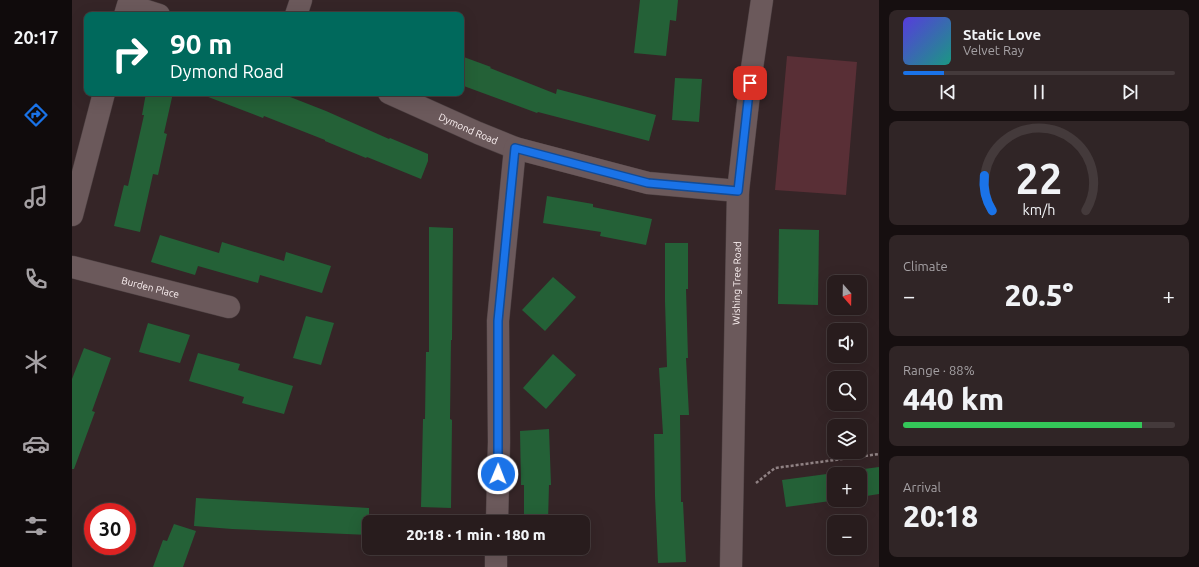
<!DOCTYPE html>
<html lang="en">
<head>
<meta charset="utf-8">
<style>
  :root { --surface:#281c1d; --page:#302526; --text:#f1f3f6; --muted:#a5a1a4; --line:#443a3b; --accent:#1a73e8 }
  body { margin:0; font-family:Ubuntu,sans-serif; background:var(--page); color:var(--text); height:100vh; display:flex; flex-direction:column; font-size:15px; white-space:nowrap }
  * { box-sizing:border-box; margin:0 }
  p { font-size:13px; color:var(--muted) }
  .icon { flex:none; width:22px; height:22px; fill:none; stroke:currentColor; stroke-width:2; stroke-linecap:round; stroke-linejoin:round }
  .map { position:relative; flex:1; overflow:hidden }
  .drawer { display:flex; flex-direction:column; gap:10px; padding:10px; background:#160f10; width:320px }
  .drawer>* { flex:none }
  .banner { position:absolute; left:12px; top:12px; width:380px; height:84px; border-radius:8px; box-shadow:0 4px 16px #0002,0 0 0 1px var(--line); background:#00695c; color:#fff; overflow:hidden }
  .needle { width:26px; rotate:160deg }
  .buttons { position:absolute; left:755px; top:275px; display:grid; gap:8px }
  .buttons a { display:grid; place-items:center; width:40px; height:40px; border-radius:8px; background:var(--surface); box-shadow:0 4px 16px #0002,0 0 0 1px var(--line); font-size:20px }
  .speed { position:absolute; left:12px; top:503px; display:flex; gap:8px; font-size:20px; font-weight:700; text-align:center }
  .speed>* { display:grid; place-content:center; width:52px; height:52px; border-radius:50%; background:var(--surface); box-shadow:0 4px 16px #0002,0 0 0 1px var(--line); line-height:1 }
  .speed .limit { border:6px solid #d22; background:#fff; color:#111 }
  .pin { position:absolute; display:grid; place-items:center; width:34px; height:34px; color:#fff; margin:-17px; border-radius:8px; box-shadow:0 2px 6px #0006 }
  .me { position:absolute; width:44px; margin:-22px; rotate:1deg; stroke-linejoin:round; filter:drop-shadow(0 0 3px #0008) }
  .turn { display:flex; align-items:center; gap:14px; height:84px; padding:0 20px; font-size:18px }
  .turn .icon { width:52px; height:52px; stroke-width:2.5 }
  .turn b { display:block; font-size:28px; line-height:34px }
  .big { font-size:30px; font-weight:800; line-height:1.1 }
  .drawer .tile { flex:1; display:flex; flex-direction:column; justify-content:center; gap:6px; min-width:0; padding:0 14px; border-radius:8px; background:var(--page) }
  .drawer .dial { align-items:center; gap:0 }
  .dial svg { height:104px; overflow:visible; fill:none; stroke:var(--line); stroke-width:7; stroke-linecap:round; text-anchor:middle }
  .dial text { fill:var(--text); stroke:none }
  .song { display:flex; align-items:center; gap:12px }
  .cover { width:48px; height:48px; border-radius:6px; background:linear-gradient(135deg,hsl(250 70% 55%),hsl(170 70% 35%)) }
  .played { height:4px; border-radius:2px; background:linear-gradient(90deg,var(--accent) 15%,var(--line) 15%) }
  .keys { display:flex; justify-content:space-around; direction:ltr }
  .heat { display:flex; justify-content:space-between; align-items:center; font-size:22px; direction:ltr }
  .charge { height:6px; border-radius:3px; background:linear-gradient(90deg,#34c759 88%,var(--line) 0) }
  .trip { position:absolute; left:290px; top:515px; width:228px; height:40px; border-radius:8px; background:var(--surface); box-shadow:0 4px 16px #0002,0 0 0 1px var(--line); font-weight:800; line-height:40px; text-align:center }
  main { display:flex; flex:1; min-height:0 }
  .menu { display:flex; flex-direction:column; width:72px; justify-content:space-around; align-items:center; background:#100b0c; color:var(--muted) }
  .menu .icon { width:28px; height:28px }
  .menu .on { color:var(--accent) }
  .menu b { font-size:18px; color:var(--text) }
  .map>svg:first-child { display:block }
  .green { fill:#592f36 }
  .building { fill:#246137 }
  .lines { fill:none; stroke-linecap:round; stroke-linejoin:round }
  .minor-casing { stroke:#4d4042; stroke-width:23 }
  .path { stroke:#908284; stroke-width:2.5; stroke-dasharray:3 2; stroke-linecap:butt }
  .minor { stroke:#6b595b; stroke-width:22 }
  .route-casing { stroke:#114b97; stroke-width:10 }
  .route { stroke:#1a73e8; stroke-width:7 }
  .labels { text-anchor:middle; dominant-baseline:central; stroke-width:4; stroke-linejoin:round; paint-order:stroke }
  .street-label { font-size:10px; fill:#fcf1f2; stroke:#2b1b1e }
</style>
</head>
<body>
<main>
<nav class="menu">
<b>20:17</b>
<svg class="icon on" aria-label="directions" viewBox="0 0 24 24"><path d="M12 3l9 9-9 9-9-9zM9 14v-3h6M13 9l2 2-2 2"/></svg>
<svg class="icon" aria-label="music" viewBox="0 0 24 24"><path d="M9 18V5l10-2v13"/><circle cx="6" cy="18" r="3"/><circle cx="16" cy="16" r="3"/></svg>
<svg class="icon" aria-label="phone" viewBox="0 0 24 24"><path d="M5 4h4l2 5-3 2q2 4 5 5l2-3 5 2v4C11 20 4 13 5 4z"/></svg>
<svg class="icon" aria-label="climate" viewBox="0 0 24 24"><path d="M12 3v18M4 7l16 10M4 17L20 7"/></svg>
<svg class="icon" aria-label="car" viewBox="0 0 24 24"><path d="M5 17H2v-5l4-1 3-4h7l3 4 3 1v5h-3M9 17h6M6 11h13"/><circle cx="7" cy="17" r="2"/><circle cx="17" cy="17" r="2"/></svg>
<svg class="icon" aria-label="filters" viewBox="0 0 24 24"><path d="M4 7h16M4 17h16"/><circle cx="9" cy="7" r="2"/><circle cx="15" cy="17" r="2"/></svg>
</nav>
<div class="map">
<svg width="807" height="567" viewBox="0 0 807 567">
  <rect width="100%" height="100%" fill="#352527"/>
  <polygon class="green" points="715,56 785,62 774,195 703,190"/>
  <g class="building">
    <polygon points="568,0 606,0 604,21 598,20 594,56 562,53"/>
    <polygon points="389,56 419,67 418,68 484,94 485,89 584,115 577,141 466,112 465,113 389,85"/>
    <polygon points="603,78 630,79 627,122 600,120"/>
    <polygon points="74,93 101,93 92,133 95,134 86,175 81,174 68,232 42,226 52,185 56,186 72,115 70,115"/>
    <polygon points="131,93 208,93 254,111 317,139 318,138 356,154 356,161 349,179 295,157 294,158 253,141 253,140 192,116 191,118 131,95"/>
    <polygon points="475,196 521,204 521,207 580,219 574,245 528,236 529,232 471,223"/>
    <polygon points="357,227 381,228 380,340 379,340 378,419 380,420 379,508 349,507 351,419 353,419 354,352 357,352"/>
    <polygon points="707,229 747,230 746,305 706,304"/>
    <polygon points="88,235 147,253 150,242 212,261 214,252 259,266 250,293 188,275 186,283 126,266 123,275 79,262"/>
    <polygon points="593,243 616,243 616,289 614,289 616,358 614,358 617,415 608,415 609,502 611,502 614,562 586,563 583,496 582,434 591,434 587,368 595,367 593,302"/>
    <polygon points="481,277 504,297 473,331 450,310"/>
    <polygon points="234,316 262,323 249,365 221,358"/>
    <polygon points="76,323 118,335 108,363 67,352"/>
    <polygon points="12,348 39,358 20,411 23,412 2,469 0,469 0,379"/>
    <polygon points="126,353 168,364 166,370 221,386 212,414 170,403 172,397 117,381"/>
    <polygon points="481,354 504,375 474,409 451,388"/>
    <polygon points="477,429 479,485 477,485 476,522 452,522 452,485 449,485 448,431"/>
    <polygon points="807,467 807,494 788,497 788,474 762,474 762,500 766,500 714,507 710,480"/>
    <polygon points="124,498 297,508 297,535 160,529 122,526"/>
    <polygon points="102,524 124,531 111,567 81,567 91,540 95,541"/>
  </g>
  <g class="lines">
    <g class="minor-casing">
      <g id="minor">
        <polyline points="53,15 56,5 87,15"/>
        <polyline points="224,15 229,0"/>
        <path id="s1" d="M317,93L406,133L443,148L576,183L666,191"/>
        <polyline points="0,215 32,93"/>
        <path id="s2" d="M0,267L157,307"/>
        <polyline points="425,522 427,442 426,321 443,148"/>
        <polyline points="424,567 424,548"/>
        <path id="s3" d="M659,567L666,191L680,68L690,0"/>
      </g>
    </g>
    <polyline class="path" points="684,483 703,468 807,454"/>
    <use href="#minor" class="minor"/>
  </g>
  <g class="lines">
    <g class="route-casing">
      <polyline id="route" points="426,474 426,321 443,148 576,183 666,191 678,83"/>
    </g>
    <use href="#route" class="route"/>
  </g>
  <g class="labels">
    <g class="street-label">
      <text stroke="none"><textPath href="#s1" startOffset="87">Dymond Road</textPath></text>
      <text stroke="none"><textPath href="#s3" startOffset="284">Wishing Tree Road</textPath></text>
      <text stroke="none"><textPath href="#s2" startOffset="81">Burden Place</textPath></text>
    </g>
  </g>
</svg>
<div class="buttons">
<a><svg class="needle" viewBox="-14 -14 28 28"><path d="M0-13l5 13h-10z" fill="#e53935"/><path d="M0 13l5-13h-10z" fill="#a5a1a4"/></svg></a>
<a><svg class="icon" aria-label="sound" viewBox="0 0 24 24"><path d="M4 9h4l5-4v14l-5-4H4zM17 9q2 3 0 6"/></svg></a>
<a><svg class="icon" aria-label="search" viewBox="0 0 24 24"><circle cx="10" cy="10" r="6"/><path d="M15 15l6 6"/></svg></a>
<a><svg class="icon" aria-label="layers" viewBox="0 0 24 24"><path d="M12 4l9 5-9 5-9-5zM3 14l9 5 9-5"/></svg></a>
<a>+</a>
<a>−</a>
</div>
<div class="speed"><div class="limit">30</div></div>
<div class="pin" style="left:678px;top:83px;background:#d93025"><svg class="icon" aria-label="arrive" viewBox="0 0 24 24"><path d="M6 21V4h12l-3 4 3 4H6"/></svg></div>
<svg class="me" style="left:426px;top:474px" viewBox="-20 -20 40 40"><circle r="17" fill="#1a73e8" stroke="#fff" stroke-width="3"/><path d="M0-11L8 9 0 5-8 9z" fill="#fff"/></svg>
<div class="trip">20:18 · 1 min · 180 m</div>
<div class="banner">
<div class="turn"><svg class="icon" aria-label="right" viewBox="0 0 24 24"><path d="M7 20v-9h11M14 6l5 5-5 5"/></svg><div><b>90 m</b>Dymond Road</div></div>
</div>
</div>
<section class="drawer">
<div class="tile">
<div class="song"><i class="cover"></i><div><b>Static Love</b><p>Velvet Ray</p></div></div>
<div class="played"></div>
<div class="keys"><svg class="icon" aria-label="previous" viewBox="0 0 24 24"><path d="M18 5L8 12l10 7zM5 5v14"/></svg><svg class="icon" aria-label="pause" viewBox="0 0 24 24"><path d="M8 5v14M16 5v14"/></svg><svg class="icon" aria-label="next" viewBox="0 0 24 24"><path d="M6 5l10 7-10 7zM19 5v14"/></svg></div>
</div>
<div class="tile dial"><svg viewBox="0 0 100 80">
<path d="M14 69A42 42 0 1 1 86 69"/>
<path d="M14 69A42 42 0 0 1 8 42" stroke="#1a73e8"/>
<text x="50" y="56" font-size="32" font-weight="700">22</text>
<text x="50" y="72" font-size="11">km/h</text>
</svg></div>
<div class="tile"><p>Climate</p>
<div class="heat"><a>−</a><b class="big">20.5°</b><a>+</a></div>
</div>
<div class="tile"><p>Range · 88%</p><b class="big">440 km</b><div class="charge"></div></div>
<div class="tile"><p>Arrival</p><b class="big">20:18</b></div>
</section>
</main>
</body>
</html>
